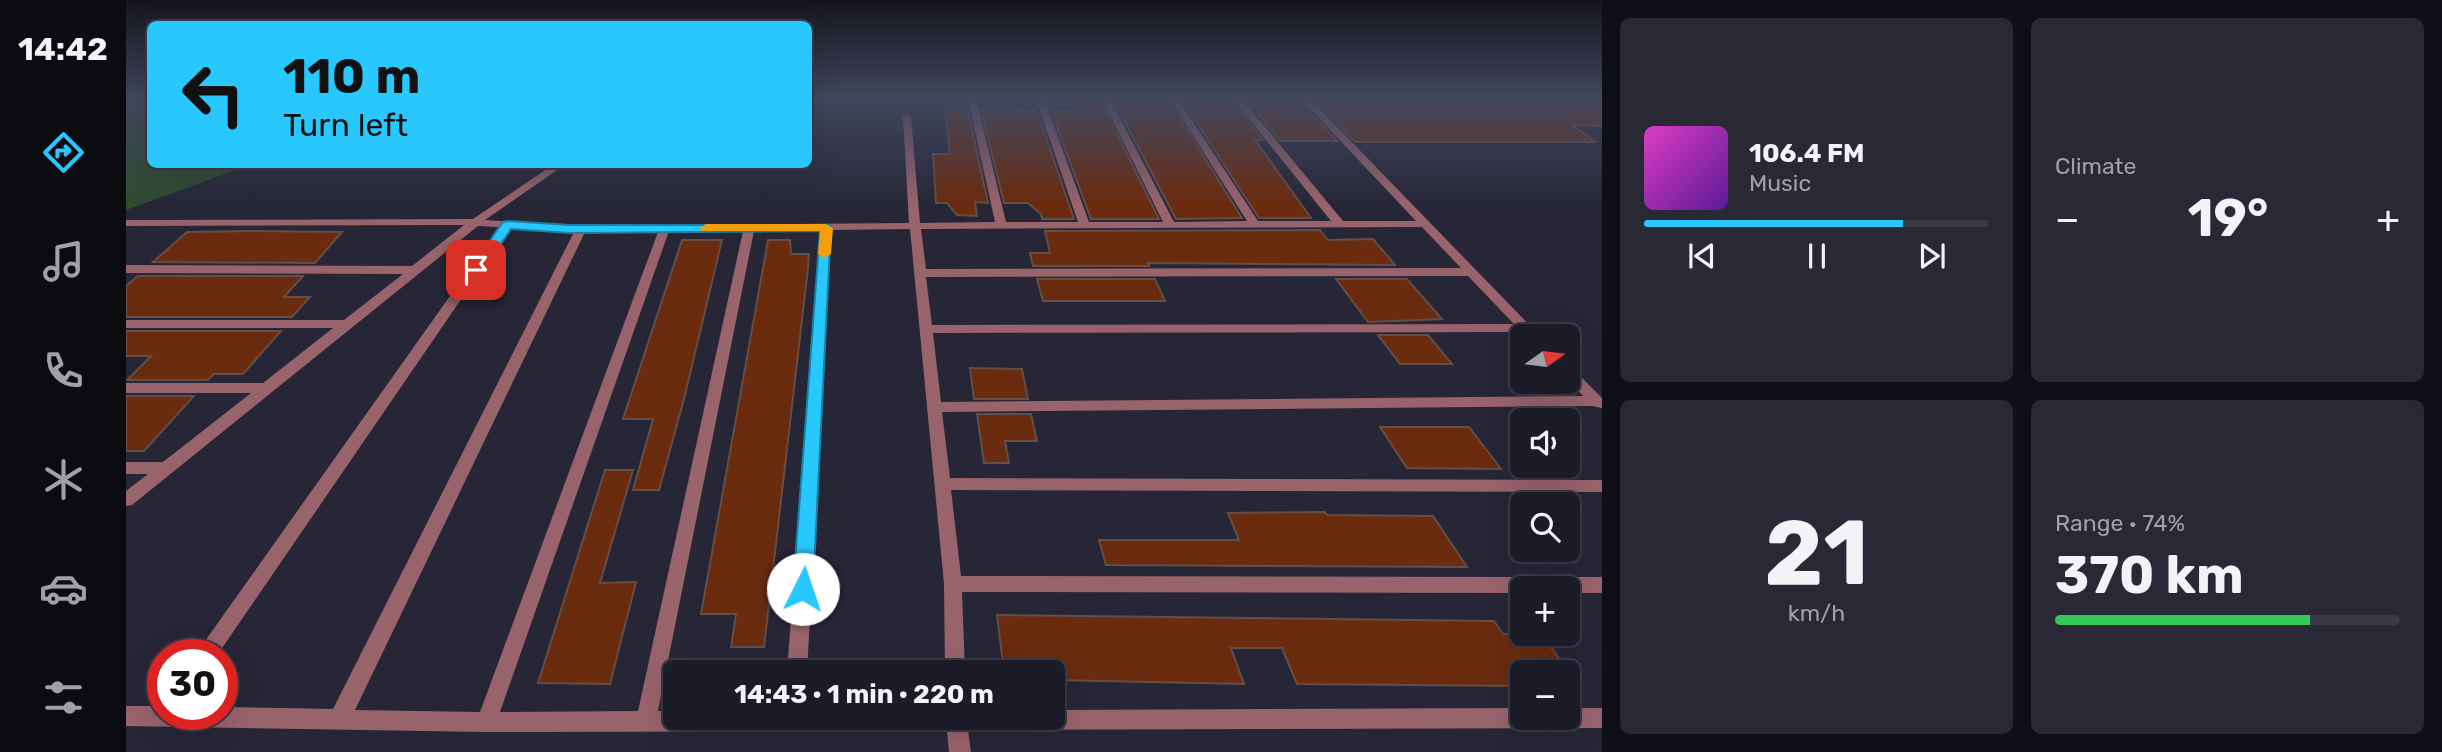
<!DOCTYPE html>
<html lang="en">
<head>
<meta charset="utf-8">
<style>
  :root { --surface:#1c1c29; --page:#292935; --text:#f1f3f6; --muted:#a0a1a8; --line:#3a3a46; --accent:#28c8ff }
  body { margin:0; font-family:Rubik,sans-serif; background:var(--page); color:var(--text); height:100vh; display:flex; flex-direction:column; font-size:26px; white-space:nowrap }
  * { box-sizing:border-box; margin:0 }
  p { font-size:23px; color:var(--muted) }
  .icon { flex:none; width:38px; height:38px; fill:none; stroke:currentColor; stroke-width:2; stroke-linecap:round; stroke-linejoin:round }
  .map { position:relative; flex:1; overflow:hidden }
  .drawer { display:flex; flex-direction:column; gap:18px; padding:18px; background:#0f0f17; width:840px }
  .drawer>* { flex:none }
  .hud { position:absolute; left:21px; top:21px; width:665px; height:147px; border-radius:10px; box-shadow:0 7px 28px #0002,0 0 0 2px var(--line); background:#28c8ff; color:#111; overflow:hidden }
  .needle { width:46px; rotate:76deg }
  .controls { position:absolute; left:1384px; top:324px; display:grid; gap:14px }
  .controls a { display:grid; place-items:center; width:70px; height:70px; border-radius:10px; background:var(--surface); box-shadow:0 7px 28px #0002,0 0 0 2px var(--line); font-size:35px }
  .speed { position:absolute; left:21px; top:639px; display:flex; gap:14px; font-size:35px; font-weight:700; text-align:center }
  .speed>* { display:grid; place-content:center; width:91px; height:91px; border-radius:50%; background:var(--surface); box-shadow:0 7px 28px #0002,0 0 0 2px var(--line); line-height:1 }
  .speed .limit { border:10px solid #d22; background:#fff; color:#111 }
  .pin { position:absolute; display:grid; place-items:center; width:60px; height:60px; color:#fff; margin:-30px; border-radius:14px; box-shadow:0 4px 10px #0006 }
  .me { position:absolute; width:77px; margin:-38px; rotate:4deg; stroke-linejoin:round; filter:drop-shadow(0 0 5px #0008) }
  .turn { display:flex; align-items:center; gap:24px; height:147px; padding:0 21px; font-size:32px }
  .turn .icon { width:91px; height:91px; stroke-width:2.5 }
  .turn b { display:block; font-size:49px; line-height:60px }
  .big { font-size:52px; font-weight:700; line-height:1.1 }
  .drawer .tile { flex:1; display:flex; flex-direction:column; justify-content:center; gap:10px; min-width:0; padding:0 24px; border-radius:10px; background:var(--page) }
  .drawer .dial { align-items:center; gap:0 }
  .dial b { font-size:91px; line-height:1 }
  .song { display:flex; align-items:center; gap:21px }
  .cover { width:84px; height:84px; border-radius:10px; background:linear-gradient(135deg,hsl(310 70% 55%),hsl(270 70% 35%)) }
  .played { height:7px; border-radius:4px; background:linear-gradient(90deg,var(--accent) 75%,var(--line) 75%) }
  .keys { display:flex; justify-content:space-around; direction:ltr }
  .heat { display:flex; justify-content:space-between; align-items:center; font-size:38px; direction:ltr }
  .charge { height:10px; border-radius:5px; background:linear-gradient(90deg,#34c759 74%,var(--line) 0) }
  .drawer .tiles { flex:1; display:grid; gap:18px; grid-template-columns:repeat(2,1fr) }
  .trip { position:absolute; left:537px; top:660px; width:402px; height:70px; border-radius:10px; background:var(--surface); box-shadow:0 7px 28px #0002,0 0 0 2px var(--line); font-weight:700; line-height:70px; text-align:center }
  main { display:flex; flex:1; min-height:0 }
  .menu { display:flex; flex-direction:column; width:126px; justify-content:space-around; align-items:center; background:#0b0b10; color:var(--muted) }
  .menu .icon { width:49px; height:49px }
  .menu .active { color:var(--accent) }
  .menu b { font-size:32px; color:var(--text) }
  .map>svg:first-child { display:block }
  .green { fill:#2d4c2e }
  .building { fill:#6a2b0f; stroke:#644e46; stroke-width:2 }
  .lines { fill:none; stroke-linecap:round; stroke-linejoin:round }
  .minor { fill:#99636c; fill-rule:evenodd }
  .route { fill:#28c8ff; stroke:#1a82a6; stroke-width:2 }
  .slow { fill:#f59e0b }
</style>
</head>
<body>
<main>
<nav class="menu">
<b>14:42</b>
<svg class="icon active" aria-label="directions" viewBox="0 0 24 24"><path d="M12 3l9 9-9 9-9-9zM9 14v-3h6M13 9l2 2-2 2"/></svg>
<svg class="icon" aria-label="music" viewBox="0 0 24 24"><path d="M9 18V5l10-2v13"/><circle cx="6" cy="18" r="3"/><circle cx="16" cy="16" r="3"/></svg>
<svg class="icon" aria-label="phone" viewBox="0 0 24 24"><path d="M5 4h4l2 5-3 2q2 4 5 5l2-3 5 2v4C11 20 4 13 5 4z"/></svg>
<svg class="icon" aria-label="climate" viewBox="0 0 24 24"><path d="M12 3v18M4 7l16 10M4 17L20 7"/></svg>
<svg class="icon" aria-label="car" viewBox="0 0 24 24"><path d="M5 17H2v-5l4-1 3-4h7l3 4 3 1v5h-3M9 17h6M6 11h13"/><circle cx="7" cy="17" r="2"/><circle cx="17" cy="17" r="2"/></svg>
<svg class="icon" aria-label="filters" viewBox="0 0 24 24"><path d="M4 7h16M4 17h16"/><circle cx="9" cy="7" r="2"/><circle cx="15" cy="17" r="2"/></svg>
</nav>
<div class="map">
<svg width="1476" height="752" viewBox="0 0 1476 752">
  <rect width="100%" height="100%" fill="#262637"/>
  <polygon class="green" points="0,99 24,99 24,164 124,165 0,210"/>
  <g class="building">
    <polygon points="948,99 974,99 1033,219 965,219 925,111 953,111"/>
    <polygon points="987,99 1042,99 1116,218 1050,219"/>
    <polygon points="1055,99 1105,99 1137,140 1129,140 1185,218 1133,218"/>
    <polygon points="1120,99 1172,99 1211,141 1154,141"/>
    <polygon points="1188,99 1476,99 1476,126 1446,125 1470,142 1229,142"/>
    <polygon points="819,109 842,110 862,203 849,202 851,216 831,215 821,203 810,203 807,154 824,154"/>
    <polygon points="855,110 911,111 948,219 916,219 915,214 902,203 878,203"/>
    <polygon points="1194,230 1202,240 1247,239 1269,265 1022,263 1023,266 907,266 904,253 924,253 919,231"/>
    <polygon points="127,231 216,232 189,263 27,262 61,232"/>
    <polygon points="556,240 596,240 558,399 533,490 507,490 527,419 497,419"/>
    <polygon points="642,240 664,240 665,254 683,254 682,268 638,647 605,647 610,614 575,614"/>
    <polygon points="12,276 177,276 158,297 184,297 166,317 0,317 0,286"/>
    <polygon points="911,279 1029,279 1039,301 917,301"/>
    <polygon points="1210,279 1281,279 1316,319 1242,322"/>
    <polygon points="0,331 155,331 117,374 88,374 82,380 1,380 25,356 0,356"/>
    <polygon points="1252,335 1302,335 1326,364 1274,364"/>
    <polygon points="844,368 896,369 902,399 848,399"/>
    <polygon points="0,396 68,396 18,451 0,451"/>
    <polygon points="851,414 905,414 911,441 879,441 883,463 858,463"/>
    <polygon points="1254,427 1343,427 1375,469 1281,468"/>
    <polygon points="479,470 507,470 474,583 510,582 484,684 412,683"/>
    <polygon points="1199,512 1201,515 1307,516 1341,567 980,565 973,540 1113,540 1102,513"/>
    <polygon points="871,615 1368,621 1377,634 1416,634 1452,686 1442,686 1442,672 1396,672 1396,686 1171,684 1156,648 1105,648 1118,684 928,680 928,672 878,672"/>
  </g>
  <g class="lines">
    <path class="minor" d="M842,99H850L880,222H952L910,99H918L963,222H1037L976,99H984L1048,222L1121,221L1044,99H1052L1132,221H1205L1107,99H1116L1217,221H1290L1175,99H1184L1414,336H1400L1396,332L807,333L815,402L1457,396L1442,380V367L1447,369L1476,398V408L1466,406L816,412L824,478L1476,480V492L825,490L835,576L1476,577V593H1442V588H1396V593L836,592L839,672H819L818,584L784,229L705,230L681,672H661L694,230L628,231L532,711H550V718H928V710L1396,708V718H1442V708H1476V728L842,730L845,752H823L821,731L360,732L0,726V706H37V714H96V707L207,709L448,232L384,228L92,654H72L74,648L373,227L352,226L6,505L0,506V491L22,474H0V462H37L125,393H0V383H137L207,328H0V320H218L277,274L0,273V265L286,266L338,225L0,226V220L347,219L428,164H440L359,220L445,226L783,223L777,117L781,114L785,117L794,223L869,222ZM1296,227L1335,268L800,269L795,229ZM543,231H617L512,711L374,712ZM459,232H532L354,712L229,710ZM1342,276L1388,324L806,325L800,277Z"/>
  </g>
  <linearGradient id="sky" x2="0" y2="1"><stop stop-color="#15151e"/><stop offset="0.48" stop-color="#41475e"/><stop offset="1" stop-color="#41475e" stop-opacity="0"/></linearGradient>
  <rect width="1476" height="205" fill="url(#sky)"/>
  <polygon class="route" points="381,221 444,225 705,225 687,589 684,595 677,598 670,595 667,589 694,231 444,233 385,229 355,273 345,273 345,267 377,222"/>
  <polygon class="slow" points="580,224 700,224 707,228 705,254 698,258 692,254 694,231 575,231 574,228"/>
</svg>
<div class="controls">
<a><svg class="needle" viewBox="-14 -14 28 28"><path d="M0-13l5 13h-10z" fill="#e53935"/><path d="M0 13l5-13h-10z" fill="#a0a1a8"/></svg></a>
<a><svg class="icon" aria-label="sound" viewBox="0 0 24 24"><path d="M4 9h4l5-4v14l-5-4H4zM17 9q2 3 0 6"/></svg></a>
<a><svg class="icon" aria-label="search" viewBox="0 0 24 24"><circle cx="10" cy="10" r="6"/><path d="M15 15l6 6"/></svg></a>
<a>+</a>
<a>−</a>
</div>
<div class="speed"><div class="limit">30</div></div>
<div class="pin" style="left:350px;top:270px;background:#d93025"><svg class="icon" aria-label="arrive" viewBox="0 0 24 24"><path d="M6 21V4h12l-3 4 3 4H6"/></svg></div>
<svg class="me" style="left:677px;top:589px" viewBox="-20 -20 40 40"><circle r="19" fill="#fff"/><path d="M0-13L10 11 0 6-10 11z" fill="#28c8ff"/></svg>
<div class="trip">14:43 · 1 min · 220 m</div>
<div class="hud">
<div class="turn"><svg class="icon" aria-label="left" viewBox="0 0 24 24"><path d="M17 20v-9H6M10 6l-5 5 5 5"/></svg><div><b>110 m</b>Turn left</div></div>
</div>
</div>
<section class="drawer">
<div class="tiles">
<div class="tile">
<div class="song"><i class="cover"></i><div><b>106.4 FM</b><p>Music</p></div></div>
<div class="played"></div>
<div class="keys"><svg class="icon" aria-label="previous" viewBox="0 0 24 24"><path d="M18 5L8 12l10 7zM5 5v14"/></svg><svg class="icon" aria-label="pause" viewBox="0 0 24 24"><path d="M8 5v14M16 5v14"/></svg><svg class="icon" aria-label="next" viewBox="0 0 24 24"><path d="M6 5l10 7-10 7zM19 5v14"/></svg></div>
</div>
<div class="tile"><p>Climate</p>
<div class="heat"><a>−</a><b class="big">19°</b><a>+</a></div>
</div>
<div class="tile dial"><b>21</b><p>km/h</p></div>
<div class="tile"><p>Range · 74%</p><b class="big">370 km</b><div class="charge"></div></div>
</div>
</section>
</main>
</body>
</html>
